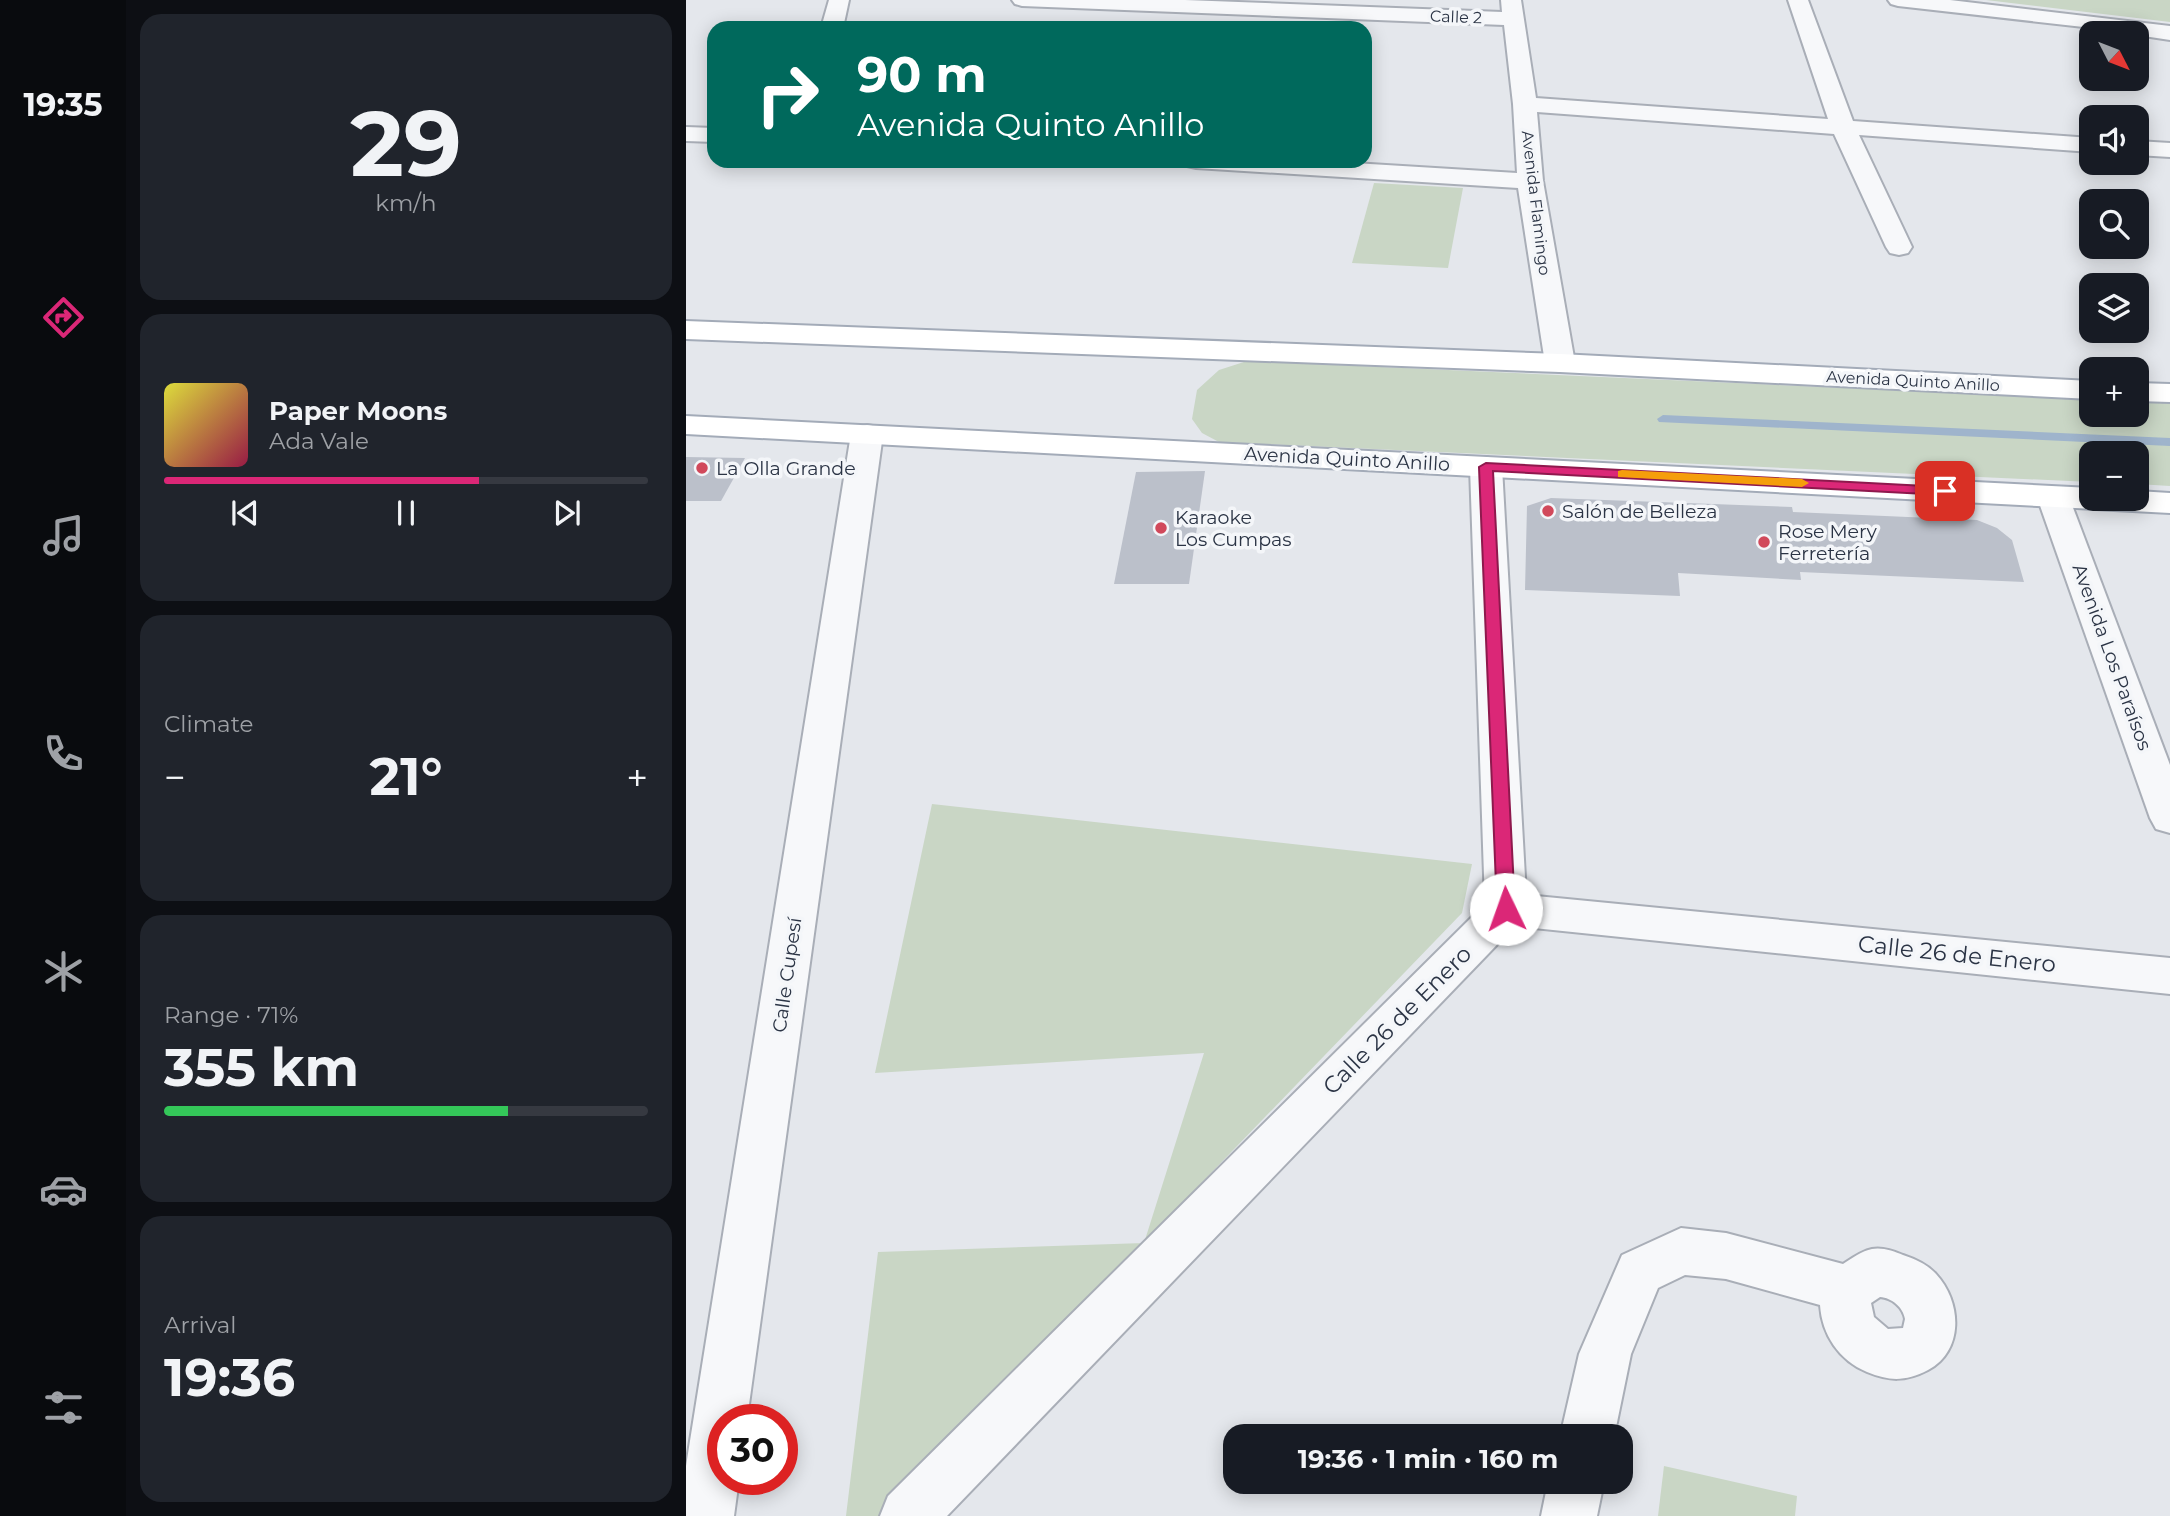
<!DOCTYPE html>
<html lang="en">
<head>
<meta charset="utf-8">
<style>
  :root { --surface:#171b24; --page:#20242c; --text:#f1f3f6; --muted:#9ea1a6; --line:#363941; --accent:#db2777 }
  body { margin:0; font-family:Montserrat,sans-serif; background:var(--page); color:var(--text); height:100vh; display:flex; flex-direction:column; font-size:26px; white-space:nowrap }
  * { box-sizing:border-box; margin:0 }
  p { font-size:23px; color:var(--muted) }
  .icon { flex:none; width:38px; height:38px; fill:none; stroke:currentColor; stroke-width:2; stroke-linecap:round; stroke-linejoin:round }
  .map { position:relative; flex:1; overflow:hidden }
  .sheet { display:flex; flex-direction:column; gap:14px; padding:14px; background:#0d0f14; width:560px }
  .sheet>* { flex:none }
  .top-card { position:absolute; left:21px; top:21px; width:665px; height:147px; border-radius:21px; box-shadow:0 4px 18px #0003; background:#00695c; color:#fff; overflow:hidden }
  .needle { width:46px; rotate:132deg }
  .controls { position:absolute; left:1393px; top:21px; display:grid; gap:14px }
  .controls a { display:grid; place-items:center; width:70px; height:70px; border-radius:14px; background:var(--surface); box-shadow:0 4px 18px #0003; font-size:35px }
  .speed { position:absolute; left:21px; top:1404px; display:flex; gap:14px; font-size:35px; font-weight:700; text-align:center }
  .speed>* { display:grid; place-content:center; width:91px; height:91px; border-radius:50%; background:var(--surface); box-shadow:0 4px 18px #0003; line-height:1 }
  .speed .limit { border:10px solid #d22; background:#fff; color:#111 }
  .pin { position:absolute; display:grid; place-items:center; width:60px; height:60px; color:#fff; margin:-30px; border-radius:14px; box-shadow:0 4px 10px #0006 }
  .me { position:absolute; width:77px; margin:-38px; rotate:357deg; stroke-linejoin:round; filter:drop-shadow(0 0 5px #0008) }
  .turn { display:flex; align-items:center; gap:24px; height:147px; padding:0 35px; font-size:32px }
  .turn .icon { width:91px; height:91px; stroke-width:2.5 }
  .turn b { display:block; font-size:49px; line-height:60px }
  .big { font-size:52px; font-weight:700; line-height:1.1 }
  .sheet .card { flex:1; display:flex; flex-direction:column; justify-content:center; gap:10px; min-width:0; padding:0 24px; border-radius:21px; background:var(--page) }
  .sheet .dial { align-items:center; gap:0 }
  .dial b { font-size:91px; line-height:1 }
  .song { display:flex; align-items:center; gap:21px }
  .cover { width:84px; height:84px; border-radius:10px; background:linear-gradient(135deg,hsl(60 70% 55%),hsl(340 70% 35%)) }
  .played { height:7px; border-radius:4px; background:linear-gradient(90deg,var(--accent) 65%,var(--line) 65%) }
  .keys { display:flex; justify-content:space-around; direction:ltr }
  .heat { display:flex; justify-content:space-between; align-items:center; font-size:38px; direction:ltr }
  .charge { height:10px; border-radius:5px; background:linear-gradient(90deg,#34c759 71%,var(--line) 0) }
  .trip { position:absolute; left:537px; top:1424px; width:410px; height:70px; border-radius:21px; background:var(--surface); box-shadow:0 4px 18px #0003; font-weight:700; line-height:70px; text-align:center }
  main { display:flex; flex:1; min-height:0 }
  .dock { display:flex; flex-direction:column; width:126px; justify-content:space-around; align-items:center; background:#090b0e; color:var(--muted) }
  .dock .icon { width:49px; height:49px }
  .dock .on { color:var(--accent) }
  .dock b { font-size:32px; color:var(--text) }
  .map>svg:first-child { display:block }
  .green { fill:#c9d6c5 }
  .lines { fill:none; stroke-linecap:round; stroke-linejoin:round }
  .stream { fill:#9fb4cc; fill-rule:evenodd }
  .building { fill:#bbc0ca }
  .minor-casing { stroke:#a9aeb7; stroke-width:4 }
  .primary-casing { stroke:#a3abb8; stroke-width:4 }
  .minor { fill:#f7f8fa; fill-rule:evenodd }
  .primary { fill:#fff; fill-rule:evenodd }
  .route { fill:#db2777; stroke:#8e194d; stroke-width:2 }
  .slow { fill:#f59e0b }
  .poi-dot { fill:#d1495b; stroke:#f4f6f9; stroke-width:2.5 }
  .labels { text-anchor:middle; dominant-baseline:central; stroke-width:7; stroke-linejoin:round; paint-order:stroke }
  .far-street-label { font-size:16px; fill:#2b3445; stroke:#f4f6f9 }
  .street-label { font-size:19px; fill:#2b3445; stroke:#f4f6f9 }
  .poi-label { font-size:19px; fill:#2b3445; stroke:#f4f6f9; text-anchor:start }
  .near-street-label { font-size:23px; fill:#2b3445; stroke:#f4f6f9 }
</style>
</head>
<body>
<main>
<nav class="dock">
<b>19:35</b>
<svg class="icon on" aria-label="directions" viewBox="0 0 24 24"><path d="M12 3l9 9-9 9-9-9zM9 14v-3h6M13 9l2 2-2 2"/></svg>
<svg class="icon" aria-label="music" viewBox="0 0 24 24"><path d="M9 18V5l10-2v13"/><circle cx="6" cy="18" r="3"/><circle cx="16" cy="16" r="3"/></svg>
<svg class="icon" aria-label="phone" viewBox="0 0 24 24"><path d="M5 4h4l2 5-3 2q2 4 5 5l2-3 5 2v4C11 20 4 13 5 4z"/></svg>
<svg class="icon" aria-label="climate" viewBox="0 0 24 24"><path d="M12 3v18M4 7l16 10M4 17L20 7"/></svg>
<svg class="icon" aria-label="car" viewBox="0 0 24 24"><path d="M5 17H2v-5l4-1 3-4h7l3 4 3 1v5h-3M9 17h6M6 11h13"/><circle cx="7" cy="17" r="2"/><circle cx="17" cy="17" r="2"/></svg>
<svg class="icon" aria-label="filters" viewBox="0 0 24 24"><path d="M4 7h16M4 17h16"/><circle cx="9" cy="7" r="2"/><circle cx="15" cy="17" r="2"/></svg>
</nav>
<section class="sheet">
<div class="card dial"><b>29</b><p>km/h</p></div>
<div class="card">
<div class="song"><i class="cover"></i><div><b>Paper Moons</b><p>Ada Vale</p></div></div>
<div class="played"></div>
<div class="keys"><svg class="icon" aria-label="previous" viewBox="0 0 24 24"><path d="M18 5L8 12l10 7zM5 5v14"/></svg><svg class="icon" aria-label="pause" viewBox="0 0 24 24"><path d="M8 5v14M16 5v14"/></svg><svg class="icon" aria-label="next" viewBox="0 0 24 24"><path d="M6 5l10 7-10 7zM19 5v14"/></svg></div>
</div>
<div class="card"><p>Climate</p>
<div class="heat"><a>−</a><b class="big">21°</b><a>+</a></div>
</div>
<div class="card"><p>Range · 71%</p><b class="big">355 km</b><div class="charge"></div></div>
<div class="card"><p>Arrival</p><b class="big">19:36</b></div>
</section>
<div class="map">
<svg width="1484" height="1516" viewBox="0 0 1484 1516">
  <rect width="100%" height="100%" fill="#e4e7ec"/>
  <g class="green">
    <polygon points="1300,0 1484,0 1484,22"/>
    <polygon points="688,183 777,188 762,268 666,263"/>
    <polygon points="561,361 1405,399 1405,415 1451,415 1451,401 1484,402 1484,486 1451,484 1451,453 1405,453 1405,482 533,442 516,433 506,419 511,390 533,370"/>
    <polygon points="246,804 786,864 776,913 194,1516 160,1516 192,1252 458,1243 518,1053 189,1073"/>
    <polygon points="978,1466 1111,1496 1109,1516 972,1516"/>
  </g>
  <g class="lines">
    <polygon class="stream" points="977,415 1484,438 1484,446 973,422 971,419"/>
  </g>
  <g class="building">
    <polygon points="0,457 59,458 35,501 0,501"/>
    <polygon points="519,471 503,584 428,584 450,472"/>
    <polygon points="865,498 1106,507 1107,512 1291,520 1311,528 1326,540 1338,582 1114,572 1115,580 992,573 994,596 839,590 841,506"/>
  </g>
  <g class="lines">
    <g class="minor-casing">
      <g id="minor">
        <polygon points="143,0 163,0 157,28 135,28"/>
        <polygon points="326,0 499,0 816,12 815,0 835,0 850,98 1142,119 1102,0 1122,0 1167,121 1405,138 1405,152 1173,135 1226,247 1222,253 1213,255 1204,253 1200,247 1148,134 851,112 857,181 889,363 884,369 874,372 864,369 859,363 832,188 510,168 501,166 498,161 635,161 831,173 827,104 818,25 336,6 329,4"/>
        <polygon points="1202,0 1264,0 1484,26 1484,40 1451,35 1451,33 1212,6 1205,4"/>
        <polygon points="0,127 28,128 28,142 0,141"/>
        <polygon points="1451,141 1484,143 1484,157 1451,155"/>
        <polygon points="181,425 192,427 197,434 61,1419 37,1419 37,1479 53,1479 48,1516 0,1516 0,1466 165,434 170,427"/>
        <polygon points="800,457 811,460 816,467 840,895 1484,958 1484,994 829,926 261,1516 194,1516 202,1496 799,904 784,467 789,460"/>
        <polygon points="1367,487 1378,490 1383,497 1484,765 1484,833 1470,829 1464,818 1351,497 1356,490"/>
        <path d="M995,1228L1040,1233L1157,1264C1166,1258 1176,1251 1186,1249C1196,1247 1208,1251 1217,1255C1229,1259 1241,1264 1250,1274C1276,1302 1278,1351 1242,1370C1219,1382 1203,1381 1181,1372C1153,1360 1136,1335 1134,1305L1040,1279L999,1275L972,1288L945,1354L928,1437H874L893,1354L936,1255ZM1194,1297C1206,1298 1217,1307 1219,1319L1217,1328L1202,1329L1188,1317L1185,1303Z"/>
        <polygon points="862,1482 918,1482 911,1516 855,1516"/>
      </g>
    </g>
    <g class="primary-casing">
      <g id="primary">
        <polygon points="0,321 874,354 1405,381 1405,399 874,372 0,339"/>
        <polygon points="1451,383 1484,384 1484,402 1451,401"/>
        <polygon points="0,416 1405,488 1405,499 1451,499 1451,491 1484,493 1484,513 0,434"/>
      </g>
    </g>
    <use href="#minor" class="minor"/>
    <use href="#primary" class="primary"/>
  </g>
  <polygon class="route" points="800,463 1259,487 1266,491 1259,495 807,471 829,909 826,914 814,914 811,909 793,467"/>
  <polygon class="slow" points="936,470 1116,479 1123,483 1116,487 932,477 932,471"/>
  <g class="poi-dot">
    <circle cx="16" cy="468" r="7"/>
    <circle cx="862" cy="511" r="7"/>
    <circle cx="475" cy="528" r="7"/>
    <circle cx="1078" cy="542" r="7"/>
  </g>
  <g class="labels">
    <g class="far-street-label">
      <text transform="translate(770 17) rotate(2)">Calle 2</text>
      <text transform="translate(850 203) rotate(83)">Avenida Flamingo</text>
      <text transform="translate(1227 381) rotate(3)">Avenida Quinto Anillo</text>
    </g>
    <g class="street-label">
      <text transform="translate(661 459) rotate(3)">Avenida Quinto Anillo</text>
      <text transform="translate(1426 657) rotate(70)">Avenida Los Paraísos</text>
      <text transform="translate(101 975) rotate(-82)">Calle Cupesí</text>
    </g>
    <g class="poi-label">
      <text x="30" y="468">La Olla Grande</text>
      <text x="876" y="511">Salón de Belleza</text>
      <text x="489" y="517">Karaoke<tspan x="489" dy="22">Los Cumpas</tspan></text>
      <text x="1092" y="531">Rose Mery<tspan x="1092" dy="22">Ferretería</tspan></text>
    </g>
    <g class="near-street-label">
      <text transform="translate(1271 954) rotate(6)">Calle 26 de Enero</text>
      <text transform="translate(711 1020) rotate(-45)">Calle 26 de Enero</text>
    </g>
  </g>
</svg>
<div class="controls">
<a><svg class="needle" viewBox="-14 -14 28 28"><path d="M0-13l5 13h-10z" fill="#e53935"/><path d="M0 13l5-13h-10z" fill="#9ea1a6"/></svg></a>
<a><svg class="icon" aria-label="sound" viewBox="0 0 24 24"><path d="M4 9h4l5-4v14l-5-4H4zM17 9q2 3 0 6"/></svg></a>
<a><svg class="icon" aria-label="search" viewBox="0 0 24 24"><circle cx="10" cy="10" r="6"/><path d="M15 15l6 6"/></svg></a>
<a><svg class="icon" aria-label="layers" viewBox="0 0 24 24"><path d="M12 4l9 5-9 5-9-5zM3 14l9 5 9-5"/></svg></a>
<a>+</a>
<a>−</a>
</div>
<div class="speed"><div class="limit">30</div></div>
<div class="pin" style="left:1259px;top:491px;background:#d93025"><svg class="icon" aria-label="arrive" viewBox="0 0 24 24"><path d="M6 21V4h12l-3 4 3 4H6"/></svg></div>
<svg class="me" style="left:820px;top:909px" viewBox="-20 -20 40 40"><circle r="19" fill="#fff"/><path d="M0-13L10 11 0 6-10 11z" fill="#db2777"/></svg>
<div class="trip">19:36 · 1 min · 160 m</div>
<div class="top-card">
<div class="turn"><svg class="icon" aria-label="right" viewBox="0 0 24 24"><path d="M7 20v-9h11M14 6l5 5-5 5"/></svg><div><b>90 m</b>Avenida Quinto Anillo</div></div>
</div>
</div>
</main>
</body>
</html>
